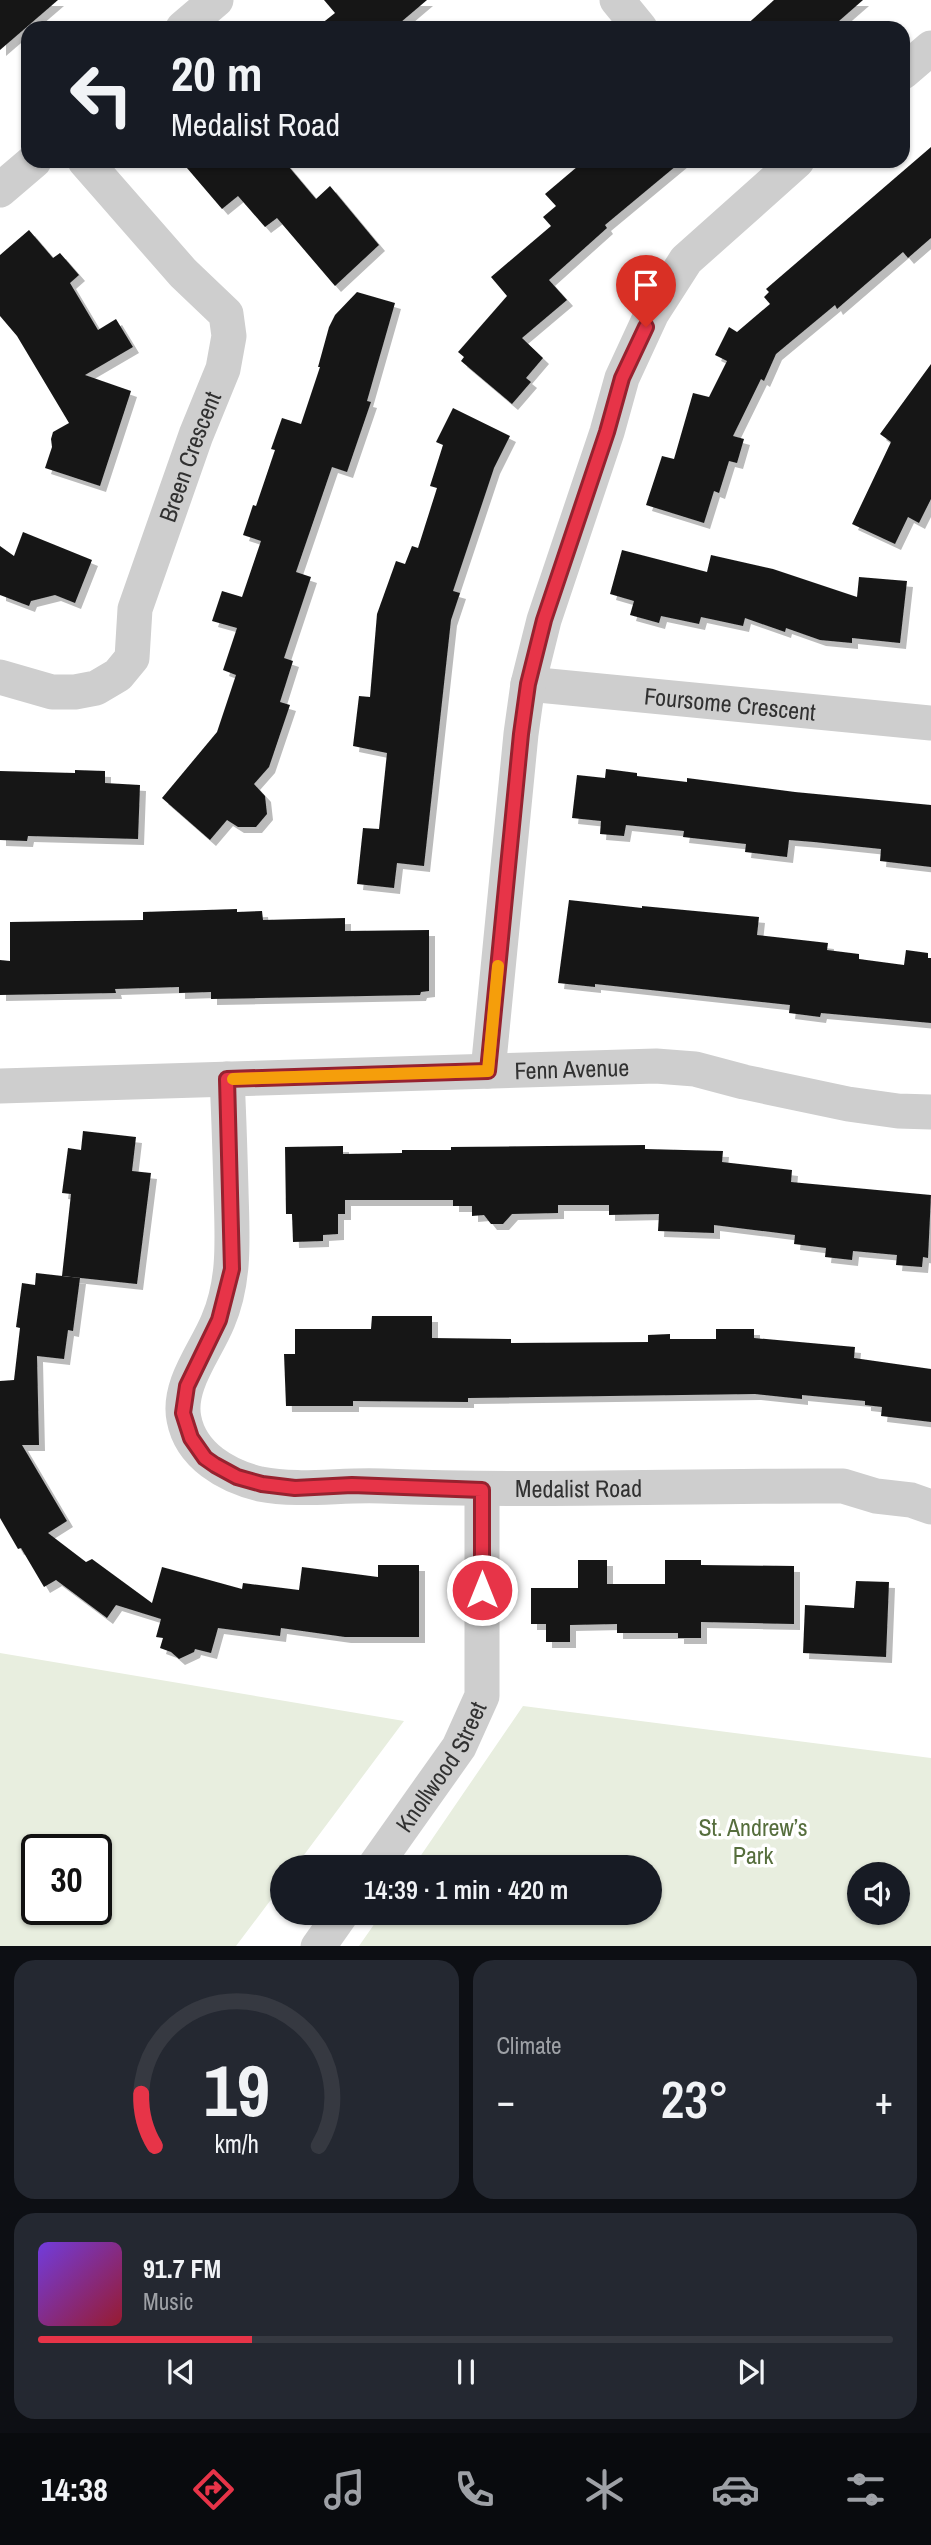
<!DOCTYPE html>
<html lang="en">
<head>
<meta charset="utf-8">
<style>
  :root { --surface:#171b24; --page:#242831; --text:#f1f3f6; --muted:#9ea1a6; --line:#363941; --accent:#e73448 }
  body { margin:0; font-family:"Archivo Narrow",sans-serif; background:var(--page); color:var(--text); height:100vh; display:flex; flex-direction:column; font-size:26px; white-space:nowrap }
  * { box-sizing:border-box; margin:0 }
  p { font-size:23px; color:var(--muted) }
  .icon { flex:none; width:38px; height:38px; fill:none; stroke:currentColor; stroke-width:2; stroke-linecap:round; stroke-linejoin:round }
  .map { position:relative; height:1946px; overflow:hidden }
  .panel { display:flex; flex-direction:column; gap:14px; padding:14px; background:#0d0f14; flex:1 }
  .panel>* { flex:none }
  .hud { position:absolute; left:21px; top:21px; width:889px; height:147px; border-radius:21px; box-shadow:0 2px 5px #0004; background:#171b24; color:var(--text); overflow:hidden }
  .fabs { position:absolute; left:847px; top:1862px; display:grid; gap:14px }
  .fabs a { display:grid; place-items:center; width:63px; height:63px; border-radius:50%; background:var(--surface); box-shadow:0 2px 5px #0004; font-size:35px }
  .speed { position:absolute; left:21px; top:1834px; display:flex; gap:14px; font-size:35px; font-weight:700; text-align:center }
  .speed>* { display:grid; place-content:center; width:91px; height:91px; border-radius:50%; background:var(--surface); box-shadow:0 2px 5px #0004; line-height:1 }
  .speed .limit { border:4px solid #111; border-radius:10px; background:#fff; color:#111 }
  .pin { position:absolute; display:grid; place-items:center; width:60px; height:60px; color:#fff; margin:-72px -30px; border-radius:50% 50% 50% 0; rotate:-45deg; box-shadow:0 0 7px #0007 }
  .pin .icon { rotate:45deg }
  .me { position:absolute; width:77px; margin:-38px; rotate:0deg; stroke-linejoin:round; filter:drop-shadow(0 0 5px #0008) }
  .turn { display:flex; align-items:center; gap:24px; height:147px; padding:0 35px; font-size:32px }
  .turn .icon { width:91px; height:91px; stroke-width:2.5 }
  .turn b { display:block; font-size:49px; line-height:60px }
  .big { font-size:52px; font-weight:600; line-height:1.1 }
  .panel .tile { flex:1; display:flex; flex-direction:column; justify-content:center; gap:10px; min-width:0; padding:0 24px; border-radius:21px; background:var(--page) }
  .panel .dial { align-items:center; gap:0 }
  .dial svg { height:182px; overflow:visible; fill:none; stroke:var(--line); stroke-width:7; stroke-linecap:round; text-anchor:middle }
  .dial text { fill:var(--text); stroke:none }
  .song { display:flex; align-items:center; gap:21px }
  .cover { width:84px; height:84px; border-radius:10px; background:linear-gradient(135deg,hsl(260 70% 55%),hsl(350 70% 35%)) }
  .played { height:7px; border-radius:4px; background:linear-gradient(90deg,var(--accent) 25%,var(--line) 25%) }
  .keys { display:flex; justify-content:space-around; direction:ltr }
  .heat { display:flex; justify-content:space-between; align-items:center; font-size:38px; direction:ltr }
  .panel .tiles { flex:1; display:grid; gap:14px; grid-template-columns:1fr 1fr }
  .tile:last-child { grid-column:span 2 }
  .trip { position:absolute; left:270px; top:1855px; width:392px; height:70px; border-radius:35px; background:var(--surface); box-shadow:0 2px 5px #0004; font-weight:600; line-height:70px; text-align:center }
  .tabs { display:flex; height:112px; justify-content:space-around; align-items:center; background:#090b0e; color:var(--muted) }
  .tabs .icon { width:49px; height:49px }
  .tabs .current { color:var(--accent) }
  .tabs b { font-size:32px; color:var(--text) }
  .map>svg:first-child { display:block }
  .green { fill:#e8eedf; fill-rule:evenodd }
  .building { fill:#181818; filter:url(#shadow) }
  .lines { fill:none; stroke-linecap:round; stroke-linejoin:round }
  .minor { stroke:#cecece; stroke-width:35 }
  .route-casing { stroke:#96222f; stroke-width:18 }
  .route { stroke:#e73448; stroke-width:12 }
  .slow { stroke:#f59e0b; stroke-width:12 }
  .labels { text-anchor:middle; dominant-baseline:central; stroke-width:7; stroke-linejoin:round; paint-order:stroke }
  .street-label { font-size:24px; fill:#313131; stroke:#fff }
  .park-label { font-size:24px; fill:#566e3d; stroke:#fff }
</style>
</head>
<body>
<div class="map">
<svg width="931" height="1947" viewBox="0 0 931 1947">
  <defs>
    <filter id="shadow"><feDropShadow dx="6" dy="6" stdDeviation="0" flood-color="#0004"/></filter>
  </defs>
  <rect width="100%" height="100%" fill="#fff"/>
  <g class="green">
    <path d="M0,1653L404,1721L295,1867H282V1885L236,1946H0ZM37,1850H96V1909H37Z"/>
    <path d="M523,1706L931,1758V1946H359L382,1913H649V1867H413ZM859,1874H898V1913H859Z"/>
  </g>
  <g class="building">
    <polygon points="0,0 58,0 0,50"/>
    <polygon points="324,0 427,0 394,28 316,28 335,13"/>
    <polygon points="774,0 863,0 831,28 743,28"/>
    <polygon points="931,147 931,238 908,258 903,252 837,309 835,305 776,354 764,381 761,379 733,436 744,439 737,463 729,461 719,493 714,491 704,523 646,505 662,456 674,459 693,393 709,397 727,361 715,355 729,327 737,332 770,304 764,297 769,292 766,289"/>
    <polygon points="181,161 284,161 316,199 330,186 379,245 335,286 277,218 265,227 238,196 222,209"/>
    <polygon points="584,161 682,161 605,225 607,228 549,280 567,300 522,338 543,358 526,378 531,382 512,404 461,361 464,357 458,352 507,296 491,277 551,226 543,217 556,206 545,194"/>
    <polygon points="29,230 53,258 60,253 79,275 70,283 98,330 116,319 133,347 85,375 131,391 100,486 45,468 52,447 51,439 53,432 69,423 17,336 0,316 0,255"/>
    <polygon points="357,292 395,303 367,401 371,402 347,472 332,467 296,572 311,577 284,658 293,661 280,702 290,705 269,767 254,784 265,796 267,814 256,827 238,827 227,820 210,840 162,798 217,732 236,675 223,670 237,628 212,621 222,591 242,597 261,541 243,535 253,505 256,506 275,450 271,449 282,418 301,424 320,367 318,367 329,327 335,315"/>
    <polygon points="931,364 931,499 919,523 908,517 895,544 852,524 891,442 880,434"/>
    <polygon points="453,408 510,436 494,468 453,591 460,593 451,620 424,866 397,863 394,888 357,884 363,828 379,829 387,753 353,746 359,696 370,697 377,614 396,561 405,564 412,546 418,548 437,488 430,486 443,445 436,442"/>
    <polygon points="23,532 92,560 75,603 55,595 31,601 29,606 0,595 0,546 14,556"/>
    <polygon points="622,550 707,572 711,555 773,569 857,597 859,577 907,581 900,643 852,638 852,643 820,640 786,628 785,632 745,618 743,626 701,617 699,624 661,616 659,623 630,615 634,601 610,594"/>
    <polygon points="606,769 637,773 637,776 687,782 687,778 795,792 931,805 931,867 880,861 881,849 814,842 789,840 787,857 745,852 746,844 683,837 684,831 626,825 624,836 600,834 601,821 572,818 577,775 605,778"/>
    <polygon points="75,770 105,771 105,783 140,785 138,839 28,836 27,841 0,840 0,771 75,773"/>
    <polygon points="569,900 642,908 642,906 759,917 757,935 828,943 827,950 859,954 859,959 904,965 906,950 928,953 928,958 931,958 931,1023 821,1013 820,1017 789,1013 790,1005 595,984 595,987 558,983"/>
    <polygon points="237,909 237,912 262,911 263,920 345,918 345,931 429,930 429,991 421,992 420,995 211,999 211,992 179,993 179,987 115,989 116,993 0,995 0,960 10,961 10,922 143,920 143,912"/>
    <polygon points="83,1131 136,1137 132,1171 151,1173 137,1284 62,1276 71,1194 62,1193 68,1148 81,1150"/>
    <polygon points="645,1145 645,1149 723,1151 722,1162 792,1170 791,1182 931,1195 928,1258 923,1257 922,1267 896,1265 897,1255 853,1251 852,1260 825,1257 826,1248 794,1244 795,1235 714,1225 714,1233 658,1231 659,1214 609,1215 609,1205 558,1205 558,1213 512,1214 503,1224 491,1224 484,1215 472,1216 472,1206 453,1206 453,1200 345,1200 345,1214 338,1214 338,1234 323,1235 323,1241 293,1242 292,1214 286,1214 285,1147 343,1146 343,1154 402,1153 402,1150 451,1150 451,1147"/>
    <polygon points="36,1273 80,1278 73,1331 68,1330 64,1359 37,1356 39,1445 22,1445 67,1521 48,1533 86,1562 92,1559 152,1603 162,1567 242,1589 243,1583 299,1590 302,1567 378,1577 378,1565 419,1565 419,1637 345,1637 281,1628 280,1636 218,1628 211,1653 195,1649 194,1652 179,1659 171,1652 160,1648 163,1638 156,1637 161,1619 116,1605 107,1618 56,1580 44,1587 21,1548 18,1549 0,1518 0,1381 14,1380 20,1328 16,1327 22,1283 35,1285"/>
    <polygon points="372,1316 432,1316 432,1338 511,1339 511,1343 648,1342 648,1335 670,1334 670,1339 716,1339 716,1329 754,1329 754,1338 855,1347 854,1358 931,1369 931,1422 881,1416 882,1407 865,1405 865,1401 802,1395 802,1399 755,1394 468,1398 468,1402 353,1401 353,1406 286,1406 284,1354 295,1354 295,1329 371,1329"/>
    <polygon points="578,1560 607,1560 607,1584 665,1584 665,1560 701,1560 701,1565 794,1566 794,1624 701,1622 701,1638 678,1638 678,1633 617,1633 617,1624 570,1625 570,1642 546,1642 546,1624 531,1624 531,1588 578,1588"/>
    <polygon points="856,1581 889,1582 886,1657 803,1653 805,1605 854,1608"/>
  </g>
  <g class="lines">
    <g class="minor">
      <polyline points="617,0 640,28"/>
      <polyline points="183,28 216,0"/>
      <polyline points="903,72 931,48"/>
      <polyline points="0,190 34,161"/>
      <path id="s1" d="M0,677L52,692H75L96,688L118,675L132,658L135,609L196,435L223,369L229,336L226,314L183,273L85,161"/>
      <path id="s2" d="M528,684L931,723"/>
      <polyline points="488,1071 521,734 528,684 544,620 607,432 622,378 652,313 686,260 797,161"/>
      <path id="s3" d="M227,1079C229,1116 230,1153 231,1190C232,1235 236,1279 218,1321C206,1351 177,1385 184,1419C191,1456 227,1476 260,1484C300,1492 342,1484 382,1486C536,1492 689,1485 843,1486L876,1496L911,1500L931,1507"/>
      <path id="s4" d="M0,1086L656,1066L695,1069L744,1082L848,1104L898,1111L931,1112"/>
      <path id="s5" d="M374,1867L459,1747L482,1696V1490"/>
      <polyline points="318,1947 342,1913"/>
    </g>
  </g>
  <g class="lines">
    <g class="route-casing">
      <polyline id="route" points="482,1590 482,1490 352,1485 295,1488 262,1484 237,1477 215,1465 205,1458 191,1438 183,1413 187,1386 219,1320 232,1269 227,1079 488,1071 521,734 528,684 544,620 607,432 622,378 646,327"/>
    </g>
    <use href="#route" class="route"/>
    <polyline class="slow" points="233,1079 488,1071 498,966"/>
  </g>
  <g class="labels">
    <g class="street-label">
      <text stroke="none"><textPath href="#s1" startOffset="357">Breen Crescent</textPath></text>
      <text stroke="none"><textPath href="#s2" startOffset="203">Foursome Crescent</textPath></text>
      <text stroke="none"><textPath href="#s4" startOffset="572">Fenn Avenue</textPath></text>
      <text stroke="none"><textPath href="#s3" startOffset="774">Medalist Road</textPath></text>
      <text stroke="none"><textPath href="#s5" startOffset="121">Knollwood Street</textPath></text>
    </g>
    <g class="park-label">
      <text x="753" y="1827">St. Andrew’s<tspan x="753" dy="28">Park</tspan></text>
    </g>
  </g>
</svg>
<div class="fabs">
<a><svg class="icon" aria-label="sound" viewBox="0 0 24 24"><path d="M4 9h4l5-4v14l-5-4H4zM17 9q2 3 0 6"/></svg></a>
</div>
<div class="speed"><div class="limit">30</div></div>
<div class="pin" style="left:646px;top:327px;background:#d93025"><svg class="icon" aria-label="arrive" viewBox="0 0 24 24"><path d="M6 21V4h12l-3 4 3 4H6"/></svg></div>
<svg class="me" style="left:482px;top:1590px" viewBox="-20 -20 40 40"><circle r="17" fill="#e73448" stroke="#fff" stroke-width="3"/><path d="M0-11L8 9 0 5-8 9z" fill="#fff"/></svg>
<div class="trip">14:39 · 1 min · 420 m</div>
<div class="hud">
<div class="turn"><svg class="icon" aria-label="left" viewBox="0 0 24 24"><path d="M17 20v-9H6M10 6l-5 5 5 5"/></svg><div><b>20 m</b>Medalist Road</div></div>
</div>
</div>
<section class="panel">
<div class="tiles">
<div class="tile dial"><svg viewBox="0 0 100 80">
<path d="M14 69A42 42 0 1 1 86 69"/>
<path d="M14 69A42 42 0 0 1 8 46" stroke="#e73448"/>
<text x="50" y="56" font-size="32" font-weight="700">19</text>
<text x="50" y="72" font-size="11">km/h</text>
</svg></div>
<div class="tile"><p>Climate</p>
<div class="heat"><a>−</a><b class="big">23°</b><a>+</a></div>
</div>
<div class="tile">
<div class="song"><i class="cover"></i><div><b>91.7 FM</b><p>Music</p></div></div>
<div class="played"></div>
<div class="keys"><svg class="icon" aria-label="previous" viewBox="0 0 24 24"><path d="M18 5L8 12l10 7zM5 5v14"/></svg><svg class="icon" aria-label="pause" viewBox="0 0 24 24"><path d="M8 5v14M16 5v14"/></svg><svg class="icon" aria-label="next" viewBox="0 0 24 24"><path d="M6 5l10 7-10 7zM19 5v14"/></svg></div>
</div>
</div>
</section>
<nav class="tabs">
<b>14:38</b>
<svg class="icon current" aria-label="directions" viewBox="0 0 24 24"><path d="M12 3l9 9-9 9-9-9zM9 14v-3h6M13 9l2 2-2 2"/></svg>
<svg class="icon" aria-label="music" viewBox="0 0 24 24"><path d="M9 18V5l10-2v13"/><circle cx="6" cy="18" r="3"/><circle cx="16" cy="16" r="3"/></svg>
<svg class="icon" aria-label="phone" viewBox="0 0 24 24"><path d="M5 4h4l2 5-3 2q2 4 5 5l2-3 5 2v4C11 20 4 13 5 4z"/></svg>
<svg class="icon" aria-label="climate" viewBox="0 0 24 24"><path d="M12 3v18M4 7l16 10M4 17L20 7"/></svg>
<svg class="icon" aria-label="car" viewBox="0 0 24 24"><path d="M5 17H2v-5l4-1 3-4h7l3 4 3 1v5h-3M9 17h6M6 11h13"/><circle cx="7" cy="17" r="2"/><circle cx="17" cy="17" r="2"/></svg>
<svg class="icon" aria-label="filters" viewBox="0 0 24 24"><path d="M4 7h16M4 17h16"/><circle cx="9" cy="7" r="2"/><circle cx="15" cy="17" r="2"/></svg>
</nav>
</body>
</html>
